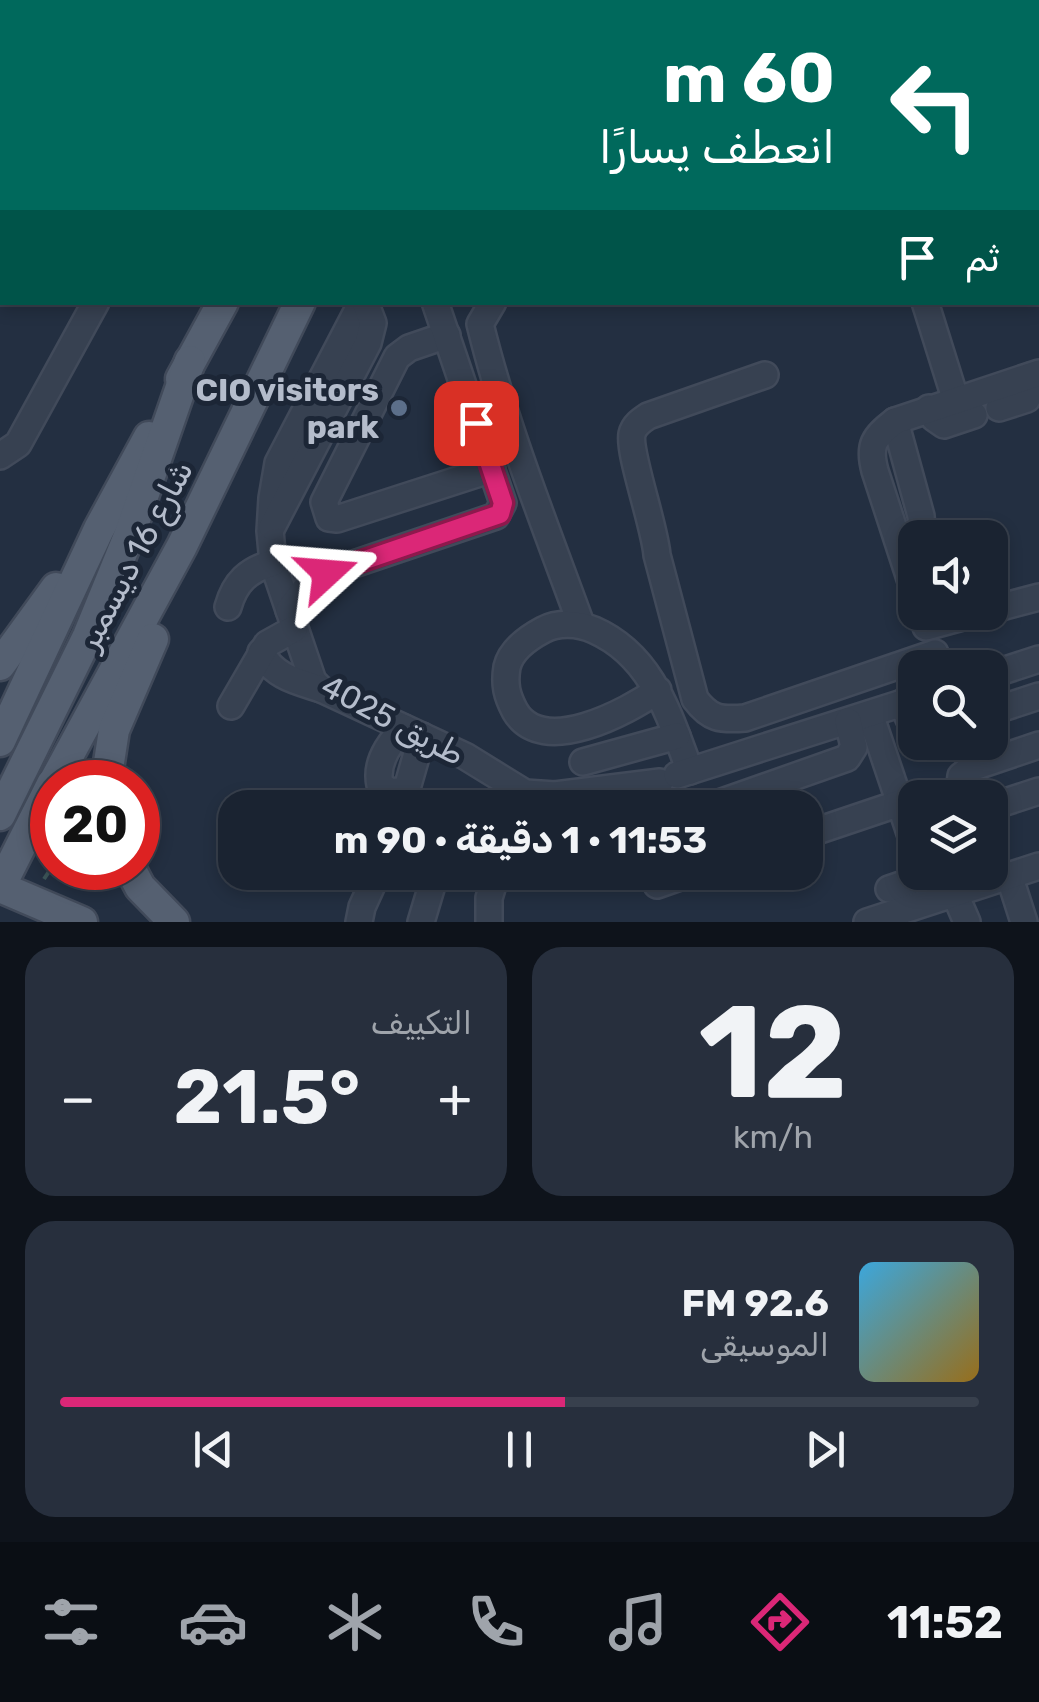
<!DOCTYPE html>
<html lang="ar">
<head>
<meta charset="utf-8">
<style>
  :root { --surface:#1a2331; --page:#272f3d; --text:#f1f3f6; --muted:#9fa4ab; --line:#38404d; --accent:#db2777 }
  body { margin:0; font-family:Rubik,"Noto Naskh Arabic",sans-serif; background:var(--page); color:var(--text); direction:rtl; height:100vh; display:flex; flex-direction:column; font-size:38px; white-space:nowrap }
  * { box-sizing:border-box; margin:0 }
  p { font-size:32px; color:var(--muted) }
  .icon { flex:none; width:55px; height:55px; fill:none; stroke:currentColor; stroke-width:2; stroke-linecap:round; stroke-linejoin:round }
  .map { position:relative; height:922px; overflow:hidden; direction:ltr }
  .side { display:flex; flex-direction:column; gap:25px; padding:25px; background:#0e131b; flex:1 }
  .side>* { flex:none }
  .guide { position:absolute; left:0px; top:0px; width:1040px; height:305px; box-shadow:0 5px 15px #0003,0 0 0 2px var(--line); direction:rtl; background:#00695c; color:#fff; overflow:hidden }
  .buttons { position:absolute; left:898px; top:520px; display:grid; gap:20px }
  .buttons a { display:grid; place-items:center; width:110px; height:110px; border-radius:20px; background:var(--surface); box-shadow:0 5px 15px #0003,0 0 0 2px var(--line); font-size:50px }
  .speed { position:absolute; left:30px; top:760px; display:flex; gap:20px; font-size:50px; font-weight:700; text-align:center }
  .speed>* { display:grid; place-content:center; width:130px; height:130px; border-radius:50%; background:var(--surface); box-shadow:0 5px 15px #0003,0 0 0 2px var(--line); line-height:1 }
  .speed .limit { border:15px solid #d22; background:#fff; color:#111 }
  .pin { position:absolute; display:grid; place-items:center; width:85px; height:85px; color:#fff; margin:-42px; border-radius:20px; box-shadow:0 5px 15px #0006 }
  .me { position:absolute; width:110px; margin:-55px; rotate:71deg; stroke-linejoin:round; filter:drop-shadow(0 0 8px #0008) }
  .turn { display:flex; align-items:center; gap:35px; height:210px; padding:0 40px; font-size:45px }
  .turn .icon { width:130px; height:130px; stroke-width:2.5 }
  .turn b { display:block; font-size:70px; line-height:85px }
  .then { display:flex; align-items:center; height:95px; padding:0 40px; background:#0003; gap:20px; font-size:38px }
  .big { font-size:75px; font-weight:700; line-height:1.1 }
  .side .tile { flex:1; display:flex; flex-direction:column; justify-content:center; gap:15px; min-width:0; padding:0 35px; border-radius:30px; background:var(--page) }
  .side .dial { align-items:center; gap:0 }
  .dial b { font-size:130px; line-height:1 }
  .song { display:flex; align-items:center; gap:30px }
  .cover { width:120px; height:120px; border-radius:15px; background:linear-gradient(135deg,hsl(200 70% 55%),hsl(40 70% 35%)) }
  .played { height:10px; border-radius:5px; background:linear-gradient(90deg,var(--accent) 55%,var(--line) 55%) }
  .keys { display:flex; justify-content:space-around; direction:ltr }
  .heat { display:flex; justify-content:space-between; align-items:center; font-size:55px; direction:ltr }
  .side .tiles { flex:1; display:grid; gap:25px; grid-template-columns:1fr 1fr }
  .tile:last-child { grid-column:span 2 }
  .trip { position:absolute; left:218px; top:790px; width:605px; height:100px; border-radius:30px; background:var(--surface); box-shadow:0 5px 15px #0003,0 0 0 2px var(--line); font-weight:700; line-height:100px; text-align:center; direction:rtl }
  .dock { display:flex; height:160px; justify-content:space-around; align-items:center; background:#0a0e14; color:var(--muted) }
  .dock .icon { width:70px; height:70px }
  .dock .selected { color:var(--accent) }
  .dock b { font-size:45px; color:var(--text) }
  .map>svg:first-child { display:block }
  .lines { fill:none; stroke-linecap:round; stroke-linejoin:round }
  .minor-casing { stroke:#414a5a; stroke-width:30 }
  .major-casing { stroke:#414a5a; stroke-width:35 }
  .path { stroke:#3e575a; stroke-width:4; stroke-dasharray:8 8; stroke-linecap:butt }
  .minor { stroke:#374151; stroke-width:25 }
  .major { stroke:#556071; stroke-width:30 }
  .route-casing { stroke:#8e194d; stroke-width:25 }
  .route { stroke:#db2777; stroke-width:18 }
  .service-dot { fill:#5c6f8a; stroke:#1c2636; stroke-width:4 }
  .labels { text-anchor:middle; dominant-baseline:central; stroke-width:10; stroke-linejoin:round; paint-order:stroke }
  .poi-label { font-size:32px; font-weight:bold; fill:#b4bccb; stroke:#1c2636; text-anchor:end }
  .street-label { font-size:32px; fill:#b4bccb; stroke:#1c2636 }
</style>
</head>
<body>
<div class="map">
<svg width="1039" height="922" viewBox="0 0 1039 922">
  <rect width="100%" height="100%" fill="#232f41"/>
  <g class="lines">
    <g class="minor-casing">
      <g id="minor">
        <polyline points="275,2 277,0"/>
        <polyline points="540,2 542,0"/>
        <polyline points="0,187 2,188"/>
        <polyline points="362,302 278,463 272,498 270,531 273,563 313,681 321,689 465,756 525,793 555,795 660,782"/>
        <path d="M493,302L480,324C505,426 545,525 581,624"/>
        <polyline points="925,302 956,401"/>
        <polyline points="447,335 409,348 397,357 324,502 329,518 337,519 492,469"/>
        <path d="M765,375L648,416C642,420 634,425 632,434C628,452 655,527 657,555L695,699C710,719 720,720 745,718L935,653L940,668"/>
        <polyline points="929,408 934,418 944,425 974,415"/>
        <polyline points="999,408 1027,399 1033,387 1031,376"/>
        <polyline points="895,421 921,516 923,538"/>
        <polyline points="0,456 18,444 96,302"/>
        <polyline points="272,527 368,343 373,323 365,302"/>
        <path d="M915,594L875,471C868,445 874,437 895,421L1039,373"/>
        <path d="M228,607C235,582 248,570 273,563"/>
        <polyline points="289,610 305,589 327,573 496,516 503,503 435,302"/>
        <polyline points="990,610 1039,597"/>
        <polyline points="926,627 981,612"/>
        <path d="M261,652C274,677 296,681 321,689"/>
        <polyline points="990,675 1039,659"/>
        <path d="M658,690C627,712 542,758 515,711C507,696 504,685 507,667C511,650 528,638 543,630C558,622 578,623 594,630C653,656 669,716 690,771"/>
        <polyline points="902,703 915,732"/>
        <polyline points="231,706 267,644 294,629"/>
        <polyline points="990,712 1039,696"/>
        <polyline points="870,714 915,848"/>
        <path d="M404,728C389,743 375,763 380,785L391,792L404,790L408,785L422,736"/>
        <polyline points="583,762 677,736"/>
        <polyline points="677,775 915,699"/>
        <polyline points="958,798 961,776 971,768 1039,745"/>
        <polyline points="990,807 1039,791"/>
        <polyline points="705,808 847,758 854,747 848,721"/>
        <polyline points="805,835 900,803"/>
        <polyline points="1009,875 1024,922"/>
        <polyline points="657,885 694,872"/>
        <polyline points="889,889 924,877"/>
        <polyline points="954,892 967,922"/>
        <polyline points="359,922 362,907 378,872"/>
        <polyline points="421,922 436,872"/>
        <polyline points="489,922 489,898 497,872"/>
        <polyline points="867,922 1039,866"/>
      </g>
    </g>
    <g class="major-casing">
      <g id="major">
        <polyline points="397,2 399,0"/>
        <polyline points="475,2 476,0"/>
        <polyline points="181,379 223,302"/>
        <polyline points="0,665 56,588"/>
        <polyline points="0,741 99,529 149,437"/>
        <polyline points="54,782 182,546 300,302"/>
        <polyline points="106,782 114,730 153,639"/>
        <polyline points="52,784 0,887 82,922"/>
        <polyline points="0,815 88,636 131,531 190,361"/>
        <polyline points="130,868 140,887 174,922"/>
      </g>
    </g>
    <polyline class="path" points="44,879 52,867"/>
    <use href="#minor" class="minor"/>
    <use href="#major" class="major"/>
  </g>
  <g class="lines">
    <g class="route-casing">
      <polyline id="route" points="327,573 500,514 503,503 476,423"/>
    </g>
    <use href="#route" class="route"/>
  </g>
  <circle class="service-dot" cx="399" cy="408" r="10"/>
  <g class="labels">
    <g class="poi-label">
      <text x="379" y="390">CIO visitors<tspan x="379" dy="37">park</tspan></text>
    </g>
    <g class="street-label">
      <text transform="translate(135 555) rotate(-62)">شارع 16 ديسمبر</text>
      <text transform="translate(393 720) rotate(28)">طريق 4025</text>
    </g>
  </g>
</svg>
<div class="buttons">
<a><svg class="icon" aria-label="sound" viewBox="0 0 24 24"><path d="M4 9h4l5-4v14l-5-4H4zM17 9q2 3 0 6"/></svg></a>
<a><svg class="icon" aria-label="search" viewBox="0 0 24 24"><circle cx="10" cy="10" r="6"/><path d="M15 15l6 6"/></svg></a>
<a><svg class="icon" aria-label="layers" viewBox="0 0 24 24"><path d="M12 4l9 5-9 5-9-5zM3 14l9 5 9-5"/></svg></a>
</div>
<div class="speed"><div class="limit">20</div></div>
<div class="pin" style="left:476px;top:423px;background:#d93025"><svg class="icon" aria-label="arrive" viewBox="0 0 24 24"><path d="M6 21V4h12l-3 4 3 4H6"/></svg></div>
<svg class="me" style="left:327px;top:573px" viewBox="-20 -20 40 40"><path d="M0-17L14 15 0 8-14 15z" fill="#db2777" stroke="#fff" stroke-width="4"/></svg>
<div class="trip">11:53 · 1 دقيقة · 90 m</div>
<div class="guide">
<div class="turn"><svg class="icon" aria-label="left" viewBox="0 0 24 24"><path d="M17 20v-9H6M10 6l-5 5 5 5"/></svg><div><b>60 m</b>انعطف يسارًا</div></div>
<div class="then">ثم<svg class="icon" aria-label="arrive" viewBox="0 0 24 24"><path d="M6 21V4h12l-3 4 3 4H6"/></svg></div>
</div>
</div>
<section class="side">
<div class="tiles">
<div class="tile dial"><b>12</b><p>km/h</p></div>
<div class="tile"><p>التكييف</p>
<div class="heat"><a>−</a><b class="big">21.5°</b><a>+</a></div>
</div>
<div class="tile">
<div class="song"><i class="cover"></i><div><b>92.6 FM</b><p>الموسيقى</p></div></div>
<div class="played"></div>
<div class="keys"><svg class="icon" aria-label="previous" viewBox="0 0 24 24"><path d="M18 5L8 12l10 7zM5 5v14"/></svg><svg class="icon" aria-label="pause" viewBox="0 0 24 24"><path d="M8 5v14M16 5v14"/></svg><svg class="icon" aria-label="next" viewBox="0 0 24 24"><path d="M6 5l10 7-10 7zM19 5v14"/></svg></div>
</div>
</div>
</section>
<nav class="dock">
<b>11:52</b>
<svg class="icon selected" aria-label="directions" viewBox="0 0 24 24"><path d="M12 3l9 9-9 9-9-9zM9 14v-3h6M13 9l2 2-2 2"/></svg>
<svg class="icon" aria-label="music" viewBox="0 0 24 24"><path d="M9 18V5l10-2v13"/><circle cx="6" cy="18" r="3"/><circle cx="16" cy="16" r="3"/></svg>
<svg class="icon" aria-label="phone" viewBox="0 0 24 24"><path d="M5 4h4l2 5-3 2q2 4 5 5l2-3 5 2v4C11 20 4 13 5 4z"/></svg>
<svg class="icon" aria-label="climate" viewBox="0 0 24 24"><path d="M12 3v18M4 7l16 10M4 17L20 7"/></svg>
<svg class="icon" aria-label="car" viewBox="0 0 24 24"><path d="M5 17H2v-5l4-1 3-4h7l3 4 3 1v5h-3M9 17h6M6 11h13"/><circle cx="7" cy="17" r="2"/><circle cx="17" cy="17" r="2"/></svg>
<svg class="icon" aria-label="filters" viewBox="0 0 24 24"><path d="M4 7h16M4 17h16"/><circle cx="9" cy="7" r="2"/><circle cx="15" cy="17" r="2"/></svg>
</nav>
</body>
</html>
